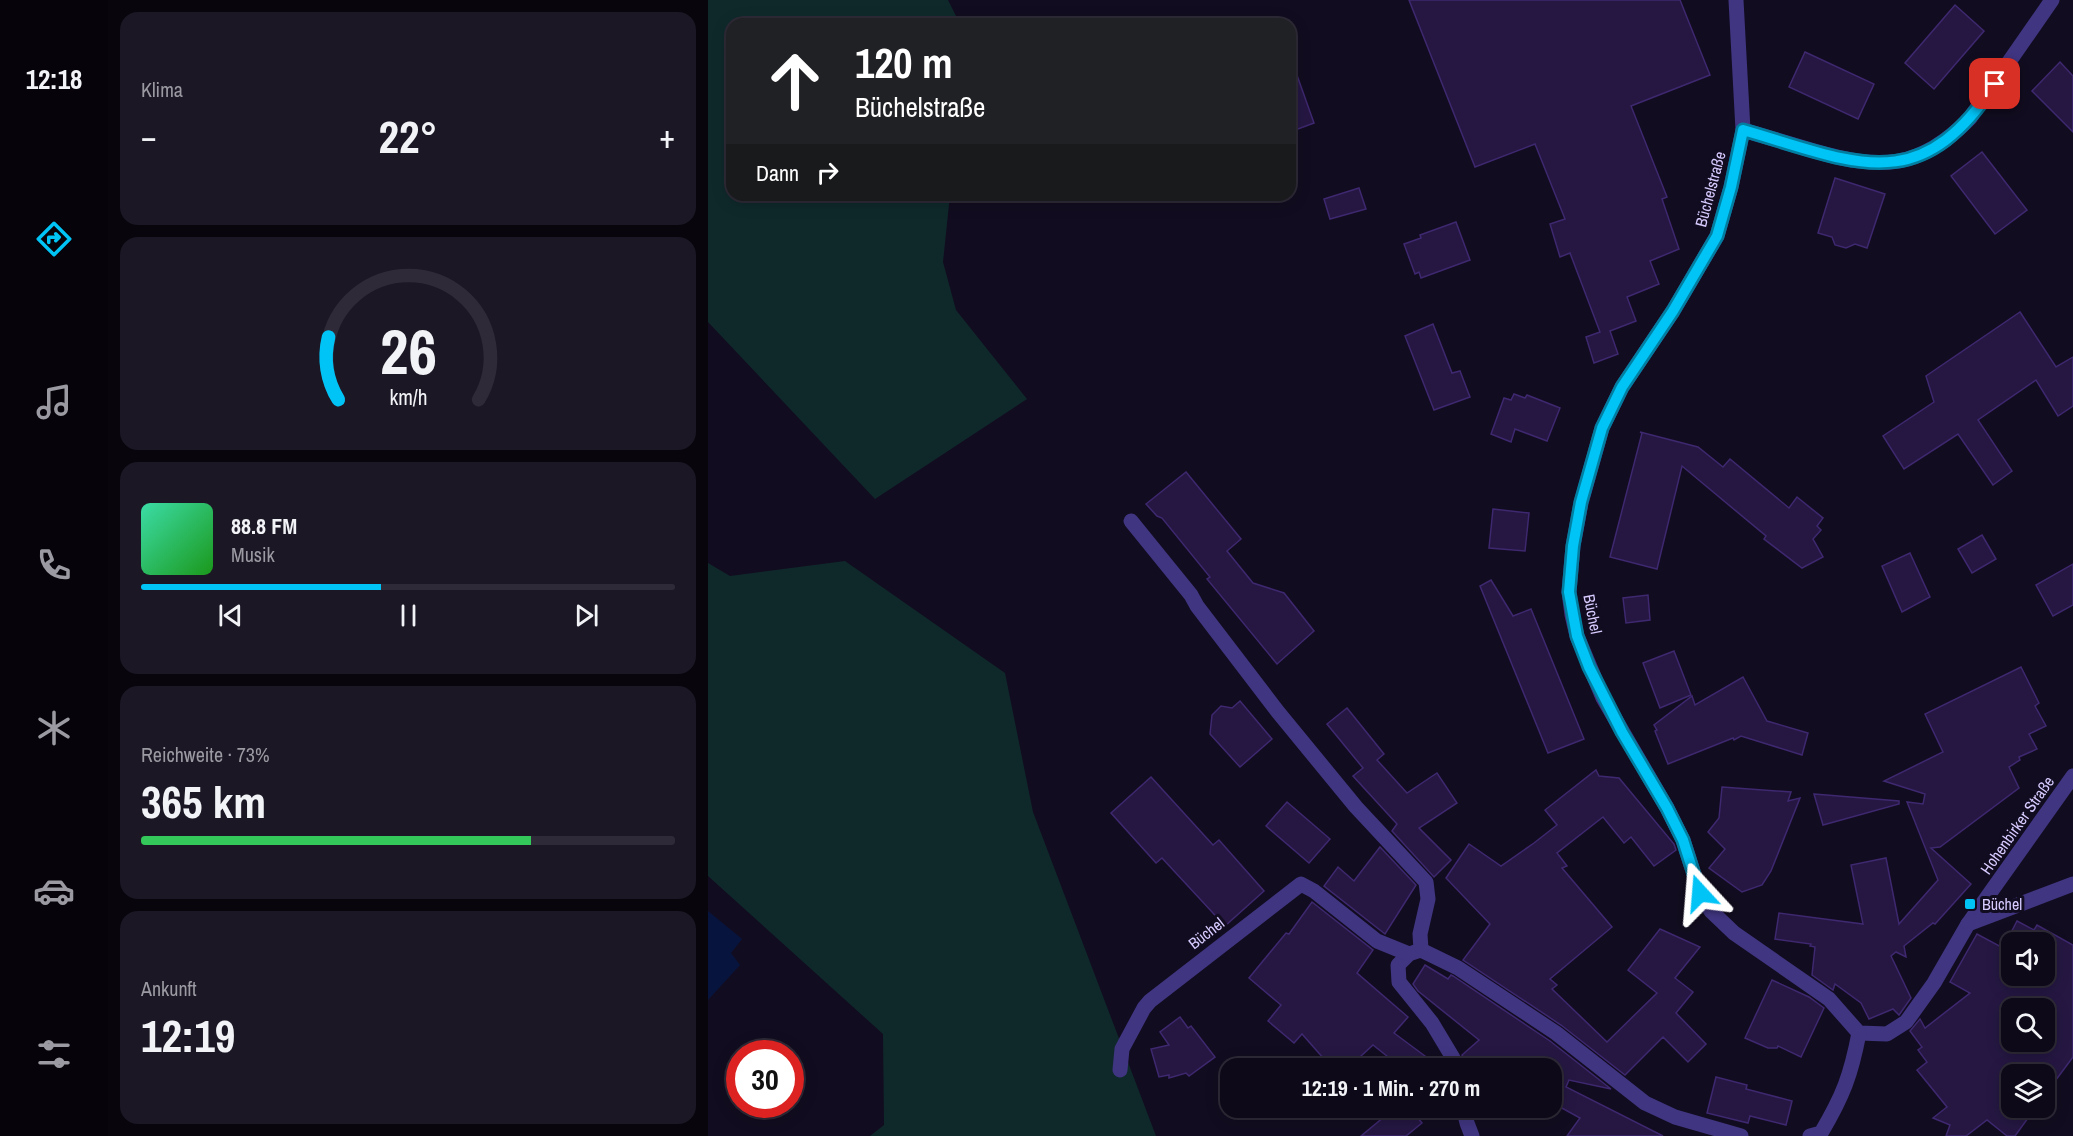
<!DOCTYPE html>
<html lang="de">
<head>
<meta charset="utf-8">
<style>
  :root { --surface:#0e0918; --page:#1c1725; --text:#f1f3f6; --muted:#9b9aa2; --line:#2e2a37; --accent:#00c3f6 }
  body { margin:0; font-family:"Archivo Narrow",sans-serif; background:var(--page); color:var(--text); height:100vh; display:flex; flex-direction:column; font-size:22px; white-space:nowrap }
  * { box-sizing:border-box; margin:0 }
  p { font-size:20px; color:var(--muted) }
  .icon { flex:none; width:33px; height:33px; fill:none; stroke:currentColor; stroke-width:2; stroke-linecap:round; stroke-linejoin:round }
  .map { position:relative; flex:1; overflow:hidden }
  .sheet { display:flex; flex-direction:column; gap:12px; padding:12px; background:#08050d; width:600px }
  .sheet>* { flex:none }
  .hud { position:absolute; left:18px; top:18px; width:570px; height:183px; border-radius:18px; box-shadow:0 3px 15px #0003,0 0 0 2px var(--line); background:#202124; color:#fff; overflow:hidden }
  .fabs { position:absolute; left:1293px; top:932px; display:grid; gap:12px }
  .fabs a { display:grid; place-items:center; width:54px; height:54px; border-radius:12px; background:var(--surface); box-shadow:0 3px 15px #0003,0 0 0 2px var(--line); font-size:30px }
  .speed { position:absolute; left:18px; top:1040px; display:flex; gap:12px; font-size:30px; font-weight:700; text-align:center }
  .speed>* { display:grid; place-content:center; width:78px; height:78px; border-radius:50%; background:var(--surface); box-shadow:0 3px 15px #0003,0 0 0 2px var(--line); line-height:1 }
  .speed .limit { border:9px solid #d22; background:#fff; color:#111 }
  .pin { position:absolute; display:grid; place-items:center; width:51px; height:51px; color:#fff; margin:-26px; border-radius:12px; box-shadow:0 3px 9px #0006 }
  .me { position:absolute; width:66px; margin:-33px; rotate:341deg; stroke-linejoin:round; filter:drop-shadow(0 0 4px #0008) }
  .turn { display:flex; align-items:center; gap:21px; height:126px; padding:0 30px; font-size:27px }
  .turn .icon { width:78px; height:78px; stroke-width:2.5 }
  .turn b { display:block; font-size:42px; line-height:51px }
  .then { display:flex; align-items:center; height:57px; padding:0 30px; background:#0003; gap:12px; font-size:22px }
  .big { font-size:45px; font-weight:800; line-height:1.1 }
  .sheet .card { flex:1; display:flex; flex-direction:column; justify-content:center; gap:9px; min-width:0; padding:0 21px; border-radius:18px; background:var(--page) }
  .sheet .dial { align-items:center; gap:0 }
  .dial svg { height:156px; overflow:visible; fill:none; stroke:var(--line); stroke-width:7; stroke-linecap:round; text-anchor:middle }
  .dial text { fill:var(--text); stroke:none }
  .song { display:flex; align-items:center; gap:18px }
  .cover { width:72px; height:72px; border-radius:9px; background:linear-gradient(135deg,hsl(160 70% 55%),hsl(120 70% 35%)) }
  .played { height:6px; border-radius:3px; background:linear-gradient(90deg,var(--accent) 45%,var(--line) 45%) }
  .keys { display:flex; justify-content:space-around; direction:ltr }
  .heat { display:flex; justify-content:space-between; align-items:center; font-size:33px; direction:ltr }
  .charge { height:9px; border-radius:4px; background:linear-gradient(90deg,#34c759 73%,var(--line) 0) }
  .trip { position:absolute; left:512px; top:1058px; width:342px; height:60px; border-radius:18px; background:var(--surface); box-shadow:0 3px 15px #0003,0 0 0 2px var(--line); font-weight:800; line-height:60px; text-align:center }
  main { display:flex; flex:1; min-height:0 }
  .menu { display:flex; flex-direction:column; width:108px; justify-content:space-around; align-items:center; background:#06040a; color:var(--muted) }
  .menu .icon { width:42px; height:42px }
  .menu .current { color:var(--accent) }
  .menu b { font-size:27px; color:var(--text) }
  .map>svg:first-child { display:block }
  .green { fill:#0f292b }
  .water { fill:#07153e }
  .building { fill:#251742; stroke:#3e286f; stroke-width:1.5; fill-rule:evenodd }
  .lines { fill:none; stroke-linecap:round; stroke-linejoin:round }
  .street { stroke:#403581; stroke-width:15 }
  .route-casing { stroke:#007fa0; stroke-width:15 }
  .route { stroke:#00c3f6; stroke-width:10 }
  .poi-dot { fill:#00c3f6; stroke:#120c20; stroke-width:2 }
  .labels { text-anchor:middle; dominant-baseline:central; stroke-width:6; stroke-linejoin:round; paint-order:stroke }
  .street-label { font-size:16px; fill:#d7cbff; stroke:#120c20 }
  .poi-label { font-size:16px; fill:#d7cbff; stroke:#120c20; text-anchor:start }
</style>
</head>
<body>
<main>
<nav class="menu">
<b>12:18</b>
<svg class="icon current" aria-label="directions" viewBox="0 0 24 24"><path d="M12 3l9 9-9 9-9-9zM9 14v-3h6M13 9l2 2-2 2"/></svg>
<svg class="icon" aria-label="music" viewBox="0 0 24 24"><path d="M9 18V5l10-2v13"/><circle cx="6" cy="18" r="3"/><circle cx="16" cy="16" r="3"/></svg>
<svg class="icon" aria-label="phone" viewBox="0 0 24 24"><path d="M5 4h4l2 5-3 2q2 4 5 5l2-3 5 2v4C11 20 4 13 5 4z"/></svg>
<svg class="icon" aria-label="climate" viewBox="0 0 24 24"><path d="M12 3v18M4 7l16 10M4 17L20 7"/></svg>
<svg class="icon" aria-label="car" viewBox="0 0 24 24"><path d="M5 17H2v-5l4-1 3-4h7l3 4 3 1v5h-3M9 17h6M6 11h13"/><circle cx="7" cy="17" r="2"/><circle cx="17" cy="17" r="2"/></svg>
<svg class="icon" aria-label="filters" viewBox="0 0 24 24"><path d="M4 7h16M4 17h16"/><circle cx="9" cy="7" r="2"/><circle cx="15" cy="17" r="2"/></svg>
</nav>
<section class="sheet">
<div class="card"><p>Klima</p>
<div class="heat"><a>−</a><b class="big">22°</b><a>+</a></div>
</div>
<div class="card dial"><svg viewBox="0 0 100 80">
<path d="M14 69A42 42 0 1 1 86 69"/>
<path d="M14 69A42 42 0 0 1 9 37" stroke="#00c3f6"/>
<text x="50" y="56" font-size="32" font-weight="700">26</text>
<text x="50" y="72" font-size="11">km/h</text>
</svg></div>
<div class="card">
<div class="song"><i class="cover"></i><div><b>88.8 FM</b><p>Musik</p></div></div>
<div class="played"></div>
<div class="keys"><svg class="icon" aria-label="previous" viewBox="0 0 24 24"><path d="M18 5L8 12l10 7zM5 5v14"/></svg><svg class="icon" aria-label="pause" viewBox="0 0 24 24"><path d="M8 5v14M16 5v14"/></svg><svg class="icon" aria-label="next" viewBox="0 0 24 24"><path d="M6 5l10 7-10 7zM19 5v14"/></svg></div>
</div>
<div class="card"><p>Reichweite · 73%</p><b class="big">365 km</b><div class="charge"></div></div>
<div class="card"><p>Ankunft</p><b class="big">12:19</b></div>
</section>
<div class="map">
<svg width="1365" height="1136" viewBox="0 0 1365 1136">
  <rect width="100%" height="100%" fill="#120c20"/>
  <g class="green">
    <polygon points="0,0 240,0 252,24 24,24 24,195 242,195 235,262 248,310 319,399 167,499 0,322"/>
    <polygon points="137,561 297,673 325,812 448,1136 162,1136 176,1125 175,1034 0,876 0,563 22,576"/>
  </g>
  <polygon class="water" points="0,911 34,939 23,953 32,965 0,1000"/>
  <g class="building">
    <polygon points="701,0 972,0 1002,75 923,106 959,197 954,199 971,249 942,261 951,284 919,297 928,321 902,331 910,354 886,363 878,337 892,332 862,253 852,257 842,224 857,219 827,144 767,167"/>
    <polygon points="1247,5 1276,31 1226,89 1197,63"/>
    <polygon points="1097,52 1166,84 1150,119 1081,87"/>
    <polygon points="1352,62 1365,76 1365,132 1324,91"/>
    <polygon points="582,64 585,64 606,123 582,132"/>
    <polygon points="1274,152 1319,210 1287,234 1243,176"/>
    <polygon points="1127,178 1177,194 1159,248 1147,244 1138,248 1127,245 1124,237 1110,233"/>
    <polygon points="651,188 658,209 622,219 616,199"/>
    <polygon points="748,222 762,260 713,278 711,272 707,274 696,244 713,238 712,235"/>
    <polygon points="1312,312 1348,367 1365,357 1365,406 1350,416 1328,380 1270,420 1304,471 1285,485 1250,434 1196,469 1175,436 1226,402 1218,376"/>
    <polygon points="725,324 744,373 752,371 762,397 726,410 697,336"/>
    <polygon points="806,394 817,398 819,395 852,408 839,441 807,429 803,442 783,434 796,398 803,400"/>
    <polygon points="932,432 990,447 1015,467 1022,459 1081,508 1089,497 1115,518 1109,526 1113,530 1105,539 1115,557 1094,568 1056,539 1058,536 974,466 949,569 902,557 934,433"/>
    <polygon points="478,472 533,539 519,551 545,583 576,593 606,631 569,664 499,579 502,577 454,518 449,516 438,504"/>
    <polygon points="785,509 821,513 817,551 781,548"/>
    <polygon points="1274,535 1288,559 1264,573 1250,549"/>
    <polygon points="1202,553 1222,597 1194,612 1174,566"/>
    <polygon points="1365,564 1365,605 1345,616 1328,585"/>
    <polygon points="783,580 805,616 823,609 876,739 840,753 772,586"/>
    <polygon points="940,595 942,620 918,623 915,598"/>
    <polygon points="966,651 983,695 952,708 935,663"/>
    <polygon points="1313,667 1331,703 1327,706 1338,726 1321,734 1329,749 1311,757 1312,760 1301,767 1311,788 1232,847 1223,848 1263,884 1227,924 1225,923 1196,946 1198,957 1188,952 1183,956 1203,998 1191,1015 1185,1009 1161,1019 1153,1003 1127,984 1125,990 1104,975 1107,947 1102,946 1103,944 1067,939 1071,913 1155,924 1143,865 1178,858 1191,924 1230,880 1199,802 1215,804 1217,794 1176,781 1235,752 1217,714"/>
    <polygon points="1035,677 1059,721 1100,733 1094,755 1033,736 1026,740 1025,738 960,764 947,731 949,730 946,725 984,696 987,705"/>
    <polygon points="532,701 564,739 532,767 502,734 504,715 513,706 524,708"/>
    <polygon points="639,708 676,754 669,760 699,793 729,773 749,803 711,828 743,860 726,877 684,831 689,824 645,776 655,768 619,724"/>
    <polygon points="888,770 891,776 911,778 966,844 968,850 946,866 923,837 916,843 895,817 849,853 859,866 854,868 904,927 842,979 849,985 844,989 899,1042 949,993 920,970 952,929 992,947 967,978 985,992 968,1013 998,1044 980,1062 955,1037 917,1075 853,1025 755,960 782,924 738,878 761,844 793,866 826,843 849,825 837,810"/>
    <polygon points="443,777 505,845 511,840 556,891 517,926 454,858 448,863 403,813"/>
    <polygon points="1014,787 1083,792 1080,801 1092,798 1063,871 1054,885 1034,892 1001,868 1017,849 1000,832 1011,818"/>
    <polygon points="1106,794 1191,801 1191,804 1115,825"/>
    <polygon points="579,802 622,839 601,863 558,826"/>
    <polygon points="672,847 708,885 677,934 616,886 630,867 646,881"/>
    <polygon points="604,902 665,950 649,973 700,1017 686,1033 733,1068 694,1068 665,1045 640,1068 624,1068 594,1034 586,1043 560,1021 573,1005 541,978 578,933 581,934"/>
    <path d="M1309,921L1326,930L1329,925L1365,945V1057L1336,1096V1074H1304V1107H1328L1307,1136H1299L1279,1120L1258,1136H1238L1242,1125L1225,1118L1239,1107L1209,1070L1219,1062L1210,1050L1214,1047L1202,1031L1212,1019L1217,1028L1262,993L1242,982L1269,934L1295,948ZM1304,942H1336V975H1304ZM1304,1008H1336V1041H1304Z"/>
    <polygon points="717,965 740,979 743,975 745,976 842,1041 903,1089 861,1080 858,1087 955,1136 859,1136 872,1118 843,1102 843,1068 763,1068 754,1055 771,1040 710,991 705,984"/>
    <polygon points="1064,980 1101,997 1116,1008 1093,1057 1070,1046 1069,1048 1060,1048 1037,1038"/>
    <polygon points="472,1017 480,1028 483,1026 507,1057 481,1076 478,1073 461,1078 461,1075 451,1077 443,1049 461,1045 452,1032"/>
    <polygon points="1008,1077 1039,1085 1038,1089 1084,1101 1078,1125 1042,1116 1040,1123 999,1113"/>
    <polygon points="688,1107 701,1107 714,1123 698,1136 653,1136"/>
  </g>
  <g class="lines">
    <g class="street">
      <polyline points="1028,0 1035,130 1023,187 1009,236 965,311 914,387 894,428 873,503 865,546 861,592 864,615 869,636 895,698 959,808 975,840 992,893 1003,911 1026,933 1121,999 1151,1033 1179,1034 1198,1022 1226,983 1260,924 1365,776"/>
      <path d="M1035,130C1058,137 1082,144 1106,151C1172,170 1212,170 1262,118L1344,0"/>
      <polyline points="423,521 483,595 489,606 570,712 648,807 718,882 720,899 712,934 713,950"/>
      <polyline points="1260,924 1365,884"/>
      <polyline points="747,1068 745,1058 724,1023 691,982 690,965 701,954 713,950 750,968 848,1033 937,1103 967,1117 1033,1136"/>
      <polyline points="412,1070 414,1049 436,1008 442,1001 593,884 606,891 669,941 701,954"/>
      <polyline points="755,1107 759,1123 764,1136"/>
      <path d="M1102,1136L1113,1133C1135,1096 1143,1075 1151,1033"/>
    </g>
  </g>
  <g class="lines">
    <g class="route-casing">
      <path id="route" d="M992,893L975,840L959,808L914,732L881,667L869,636L861,592L865,546L873,502L894,428L914,387L965,311L1009,236L1023,187L1035,130C1146,162 1211,200 1287,84"/>
    </g>
    <use href="#route" class="route"/>
  </g>
  <rect class="poi-dot" x="1256" y="898" width="12" height="12" rx="3"/>
  <g class="labels">
    <g class="street-label">
      <text transform="translate(1002 189) rotate(-75)">Büchelstraße</text>
      <text transform="translate(885 614) rotate(79)">Büchel</text>
      <text transform="translate(1309 825) rotate(-55)">Hohenbirker Straße</text>
      <text transform="translate(498 933) rotate(-38)">Büchel</text>
    </g>
    <g class="poi-label">
      <text x="1274" y="904">Büchel</text>
    </g>
  </g>
</svg>
<div class="fabs">
<a><svg class="icon" aria-label="sound" viewBox="0 0 24 24"><path d="M4 9h4l5-4v14l-5-4H4zM17 9q2 3 0 6"/></svg></a>
<a><svg class="icon" aria-label="search" viewBox="0 0 24 24"><circle cx="10" cy="10" r="6"/><path d="M15 15l6 6"/></svg></a>
<a><svg class="icon" aria-label="layers" viewBox="0 0 24 24"><path d="M12 4l9 5-9 5-9-5zM3 14l9 5 9-5"/></svg></a>
</div>
<div class="speed"><div class="limit">30</div></div>
<div class="pin" style="left:1287px;top:84px;background:#d93025"><svg class="icon" aria-label="arrive" viewBox="0 0 24 24"><path d="M6 21V4h12l-3 4 3 4H6"/></svg></div>
<svg class="me" style="left:992px;top:893px" viewBox="-20 -20 40 40"><path d="M0-17L14 15 0 8-14 15z" fill="#00c3f6" stroke="#fff" stroke-width="4"/></svg>
<div class="trip">12:19 · 1 Min. · 270 m</div>
<div class="hud">
<div class="turn"><svg class="icon" aria-label="ahead" viewBox="0 0 24 24"><path d="M12 20V5M6 11l6-6 6 6"/></svg><div><b>120 m</b>Büchelstraße</div></div>
<div class="then">Dann<svg class="icon" aria-label="right" viewBox="0 0 24 24"><path d="M7 20v-9h11M14 6l5 5-5 5"/></svg></div>
</div>
</div>
</main>
</body>
</html>
